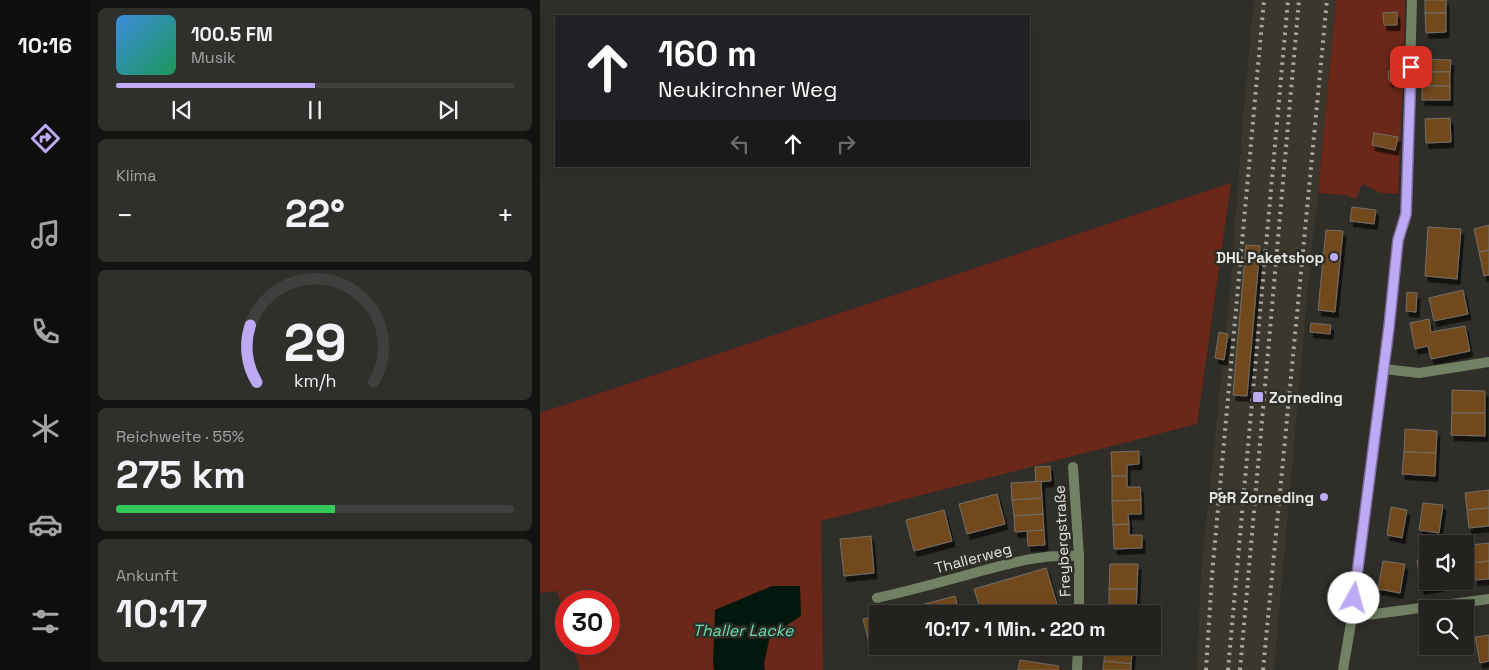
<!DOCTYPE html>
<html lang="de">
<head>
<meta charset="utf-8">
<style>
  :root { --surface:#23221f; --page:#2f2f2c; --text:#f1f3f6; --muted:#a3a4a4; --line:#403f3d; --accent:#bea9f4 }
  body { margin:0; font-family:"Space Grotesk",sans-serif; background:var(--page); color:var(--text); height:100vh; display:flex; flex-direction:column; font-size:19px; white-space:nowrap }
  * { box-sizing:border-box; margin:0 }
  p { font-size:16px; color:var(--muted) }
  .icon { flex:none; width:28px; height:28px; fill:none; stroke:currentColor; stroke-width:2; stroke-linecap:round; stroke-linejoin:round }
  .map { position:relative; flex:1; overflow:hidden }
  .sheet { display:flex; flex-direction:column; gap:8px; padding:8px; background:#131311; width:450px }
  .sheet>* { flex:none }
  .hud { position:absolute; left:15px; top:15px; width:475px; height:152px; border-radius:0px; box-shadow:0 5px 20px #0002,0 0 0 1px var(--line); background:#202124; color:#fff; overflow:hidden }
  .controls { position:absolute; left:879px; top:535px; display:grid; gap:10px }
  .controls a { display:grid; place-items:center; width:55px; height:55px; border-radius:0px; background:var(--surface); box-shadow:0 5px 20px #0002,0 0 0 1px var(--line); font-size:25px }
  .speed { position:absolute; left:15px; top:590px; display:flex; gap:10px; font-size:25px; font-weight:700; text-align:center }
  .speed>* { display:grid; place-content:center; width:65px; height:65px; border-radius:50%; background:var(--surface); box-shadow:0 5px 20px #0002,0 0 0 1px var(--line); line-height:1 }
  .speed .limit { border:8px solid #d22; background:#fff; color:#111 }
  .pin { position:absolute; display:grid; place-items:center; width:42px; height:42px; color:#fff; margin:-21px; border-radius:10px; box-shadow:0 2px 8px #0006 }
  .me { position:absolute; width:55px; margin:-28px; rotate:7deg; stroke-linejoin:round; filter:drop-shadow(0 0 4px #0008) }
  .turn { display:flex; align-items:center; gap:18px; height:105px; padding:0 20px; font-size:22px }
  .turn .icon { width:65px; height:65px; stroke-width:2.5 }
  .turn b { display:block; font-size:35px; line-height:42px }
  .lanes { display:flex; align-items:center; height:48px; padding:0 20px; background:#0003; justify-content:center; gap:25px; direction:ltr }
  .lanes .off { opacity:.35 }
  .big { font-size:38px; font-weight:600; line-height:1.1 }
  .sheet .widget { flex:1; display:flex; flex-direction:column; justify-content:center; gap:8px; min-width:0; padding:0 18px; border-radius:8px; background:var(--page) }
  .sheet .dial { align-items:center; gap:0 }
  .dial svg { height:130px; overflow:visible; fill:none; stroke:var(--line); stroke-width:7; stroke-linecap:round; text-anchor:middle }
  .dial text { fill:var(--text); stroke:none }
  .song { display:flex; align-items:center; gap:15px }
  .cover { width:60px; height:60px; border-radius:8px; background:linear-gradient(135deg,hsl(210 70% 55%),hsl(150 70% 35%)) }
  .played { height:5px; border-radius:2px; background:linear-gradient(90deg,var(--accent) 50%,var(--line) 50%) }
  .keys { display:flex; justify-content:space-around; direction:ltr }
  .heat { display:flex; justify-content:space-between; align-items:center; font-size:28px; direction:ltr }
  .charge { height:8px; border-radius:4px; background:linear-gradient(90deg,#34c759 55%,var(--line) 0) }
  .trip { position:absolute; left:329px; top:605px; width:292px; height:50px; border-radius:0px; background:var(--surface); box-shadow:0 5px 20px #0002,0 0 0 1px var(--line); font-weight:600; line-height:50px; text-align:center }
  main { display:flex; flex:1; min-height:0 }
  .tab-bar { display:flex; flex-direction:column; width:90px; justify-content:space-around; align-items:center; background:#0e0e0c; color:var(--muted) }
  .tab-bar .icon { width:35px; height:35px }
  .tab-bar .active { color:var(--accent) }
  .tab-bar b { font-size:22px; color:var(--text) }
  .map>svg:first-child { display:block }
  .built { fill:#3a372c }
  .green { fill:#6b2819 }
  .water { fill:#00180d }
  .building { fill:#724a1a; stroke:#736e69; filter:url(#shadow) }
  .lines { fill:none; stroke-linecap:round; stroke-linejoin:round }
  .street { stroke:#728164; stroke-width:10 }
  .rail { stroke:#a8a7a3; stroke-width:4; stroke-dasharray:2.5 5; stroke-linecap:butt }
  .route-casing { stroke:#7c6e9f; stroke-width:12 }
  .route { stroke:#bea9f4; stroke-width:9 }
  .poi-dot { fill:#bea9f4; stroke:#2f2e29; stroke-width:2 }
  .labels { text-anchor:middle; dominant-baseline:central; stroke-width:5; stroke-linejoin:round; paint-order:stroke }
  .poi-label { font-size:15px; font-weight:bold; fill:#e5e4e1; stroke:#2f2e29; text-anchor:end }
  .street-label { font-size:15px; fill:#e5e4e1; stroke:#2f2e29 }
  .water-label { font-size:16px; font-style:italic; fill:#66e1ae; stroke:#2f2e29 }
</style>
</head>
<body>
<main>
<nav class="tab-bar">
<b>10:16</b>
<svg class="icon active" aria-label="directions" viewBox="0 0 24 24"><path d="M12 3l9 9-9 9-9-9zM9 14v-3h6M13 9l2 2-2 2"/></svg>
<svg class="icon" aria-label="music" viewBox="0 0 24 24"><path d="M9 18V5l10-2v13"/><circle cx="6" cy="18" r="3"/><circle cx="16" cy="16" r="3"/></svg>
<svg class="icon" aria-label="phone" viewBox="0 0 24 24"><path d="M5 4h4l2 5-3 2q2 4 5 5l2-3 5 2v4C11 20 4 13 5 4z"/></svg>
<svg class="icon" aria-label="climate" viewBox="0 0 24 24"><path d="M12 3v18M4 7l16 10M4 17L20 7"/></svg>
<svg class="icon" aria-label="car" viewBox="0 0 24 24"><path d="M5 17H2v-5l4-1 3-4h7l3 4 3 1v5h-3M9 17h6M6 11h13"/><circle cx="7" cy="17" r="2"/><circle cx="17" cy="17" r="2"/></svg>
<svg class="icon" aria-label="filters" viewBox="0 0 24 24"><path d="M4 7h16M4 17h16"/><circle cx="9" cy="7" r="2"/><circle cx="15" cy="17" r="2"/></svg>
</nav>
<section class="sheet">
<div class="widget">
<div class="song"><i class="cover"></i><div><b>100.5 FM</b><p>Musik</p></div></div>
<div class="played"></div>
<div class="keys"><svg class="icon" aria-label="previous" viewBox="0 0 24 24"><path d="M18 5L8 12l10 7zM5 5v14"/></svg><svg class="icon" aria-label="pause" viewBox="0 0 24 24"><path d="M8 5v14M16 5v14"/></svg><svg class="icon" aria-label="next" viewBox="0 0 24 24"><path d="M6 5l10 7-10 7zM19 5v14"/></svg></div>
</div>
<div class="widget"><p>Klima</p>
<div class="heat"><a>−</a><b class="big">22°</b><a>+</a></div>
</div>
<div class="widget dial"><svg viewBox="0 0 100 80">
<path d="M14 69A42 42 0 1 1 86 69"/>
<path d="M14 69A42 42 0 0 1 10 34" stroke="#bea9f4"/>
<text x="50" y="56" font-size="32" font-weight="700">29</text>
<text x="50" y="72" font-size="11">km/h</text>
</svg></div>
<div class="widget"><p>Reichweite · 55%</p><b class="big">275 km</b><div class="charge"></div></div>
<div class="widget"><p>Ankunft</p><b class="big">10:17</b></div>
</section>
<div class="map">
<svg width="949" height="670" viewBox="0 0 949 670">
  <defs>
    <filter id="shadow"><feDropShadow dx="3" dy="5.5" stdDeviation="0" flood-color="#0009"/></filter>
  </defs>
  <rect width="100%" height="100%" fill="#2f2e29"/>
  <polygon class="built" points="714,0 796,0 778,193 771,254 734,670 657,670 661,572 689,302 703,117"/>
  <g class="green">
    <polygon points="796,0 865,0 864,48 858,194 841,193 822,184 816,199 804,195 778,193"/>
    <polygon points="691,183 657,424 281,521 283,670 40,670 32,644 69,644 69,601 26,601 26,623 17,591 0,593 0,413"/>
  </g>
  <polygon class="water" points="232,586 260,586 261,616 230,636 224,663 225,670 174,670 173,662 175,610"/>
  <g class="building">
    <rect x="885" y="0" width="21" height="13"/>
    <polygon points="857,12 857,25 844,25 843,13"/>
    <polygon points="885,13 906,13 906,32 886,33"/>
    <polygon points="882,59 911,60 910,72 882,72"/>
    <polygon points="857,70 857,80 849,81 848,71"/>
    <rect x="882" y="72" width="28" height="14"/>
    <rect x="882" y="86" width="28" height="14"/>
    <polygon points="910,118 911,142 886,143 885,119"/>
    <polygon points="834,133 858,137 855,150 832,145"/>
    <polygon points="812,207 836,210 834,224 810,221"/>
    <polygon points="949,225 949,250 939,252 934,229"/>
    <polygon points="888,227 921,229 917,279 885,276"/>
    <polygon points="786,230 803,231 795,312 778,310"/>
    <polygon points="706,245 720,246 707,396 693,395"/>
    <polygon points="949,250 949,275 944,276 939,252"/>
    <polygon points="923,290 928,314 894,321 889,298"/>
    <polygon points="867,292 877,293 876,312 866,311"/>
    <polygon points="889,319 891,332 925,326 930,351 891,359 888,346 875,349 870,323"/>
    <polygon points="771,323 791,325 790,334 770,332"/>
    <polygon points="679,332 688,334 684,360 675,358"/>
    <polygon points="912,390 945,391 945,413 912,413"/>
    <polygon points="912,413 945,413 945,436 911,435"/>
    <polygon points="865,429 897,431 896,453 864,452"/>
    <polygon points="599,451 599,464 587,465 587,476 572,476 571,452"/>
    <polygon points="864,452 896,453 895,476 862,474"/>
    <polygon points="510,466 511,481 496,482 495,467"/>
    <polygon points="572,476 587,476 587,487 600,487 601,500 572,501"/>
    <polygon points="501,481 502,498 472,500 471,483"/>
    <polygon points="949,490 949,508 927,510 925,493"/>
    <polygon points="457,494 465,524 427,534 419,504"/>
    <polygon points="502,498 503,514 474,516 472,500"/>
    <polygon points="601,500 601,514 588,514 589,524 573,525 572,501"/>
    <polygon points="883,503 903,505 899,533 879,530"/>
    <polygon points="851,507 867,510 862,538 847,535"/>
    <polygon points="949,508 949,526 929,528 927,510"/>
    <polygon points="404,510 412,541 374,551 366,520"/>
    <polygon points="503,514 504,530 475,532 474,516"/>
    <polygon points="589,524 589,535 602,535 602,548 574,549 573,525"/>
    <polygon points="504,530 505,545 488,546 487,531"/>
    <polygon points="331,536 334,573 304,576 300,539"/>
    <polygon points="949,543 949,561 933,563 931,545"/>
    <polygon points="888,559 888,581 900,581 901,586 881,589 877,560"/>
    <polygon points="843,561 865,564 860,593 838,589"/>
    <polygon points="949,561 949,579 935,580 933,563"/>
    <polygon points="570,564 598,564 597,589 569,589"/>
    <polygon points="506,568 520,614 442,614 434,589"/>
    <polygon points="569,589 597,589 596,614 569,613"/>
    <polygon points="415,596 420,614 383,614 381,605"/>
    <polygon points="338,615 338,646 345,646 331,650 323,619"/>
    <polygon points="949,635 949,661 940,663 935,637"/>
    <polygon points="565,646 593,646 591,664 564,661"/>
    <polygon points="480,660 519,666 518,670 478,670"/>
    <polygon points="564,661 591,664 591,670 563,670"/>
  </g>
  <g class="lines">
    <g class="street">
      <polyline points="844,369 879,373 949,362"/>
      <polyline points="533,467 539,556 539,614"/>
      <path d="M337,598C369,591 401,582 434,573C471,563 499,554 539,556"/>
      <polyline points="812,617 949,599"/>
      <polyline points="537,670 538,646"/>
      <polyline points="803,670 812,617 849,327 858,240 866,214 872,0"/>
    </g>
    <g class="rail">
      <polyline points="666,670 672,575 724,0"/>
      <polyline points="688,670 748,0"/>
      <polyline points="700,670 759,0"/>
      <polyline points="723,670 787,0"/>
    </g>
  </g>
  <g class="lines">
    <g class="route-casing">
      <polyline id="route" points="814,598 849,327 858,240 866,214 871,67"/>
    </g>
    <use href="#route" class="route"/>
  </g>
  <g class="poi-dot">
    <circle cx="794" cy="257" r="5"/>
    <rect x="712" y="391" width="12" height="12" rx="2.5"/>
    <circle cx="784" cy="497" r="5"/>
  </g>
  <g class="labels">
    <g class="poi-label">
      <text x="784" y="257">DHL Paketshop</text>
      <text x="729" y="397" text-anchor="start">Zorneding</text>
      <text x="774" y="497">P&amp;R Zorneding</text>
    </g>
    <g class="street-label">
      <text transform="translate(522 541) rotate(-93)">Freybergstraße</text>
      <text transform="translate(433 558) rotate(-15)">Thallerweg</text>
    </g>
    <g class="water-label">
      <text x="203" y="630">Thaller Lacke</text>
    </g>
  </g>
</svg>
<div class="controls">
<a><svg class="icon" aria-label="sound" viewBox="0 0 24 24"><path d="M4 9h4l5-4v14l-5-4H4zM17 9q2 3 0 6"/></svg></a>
<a><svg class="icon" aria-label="search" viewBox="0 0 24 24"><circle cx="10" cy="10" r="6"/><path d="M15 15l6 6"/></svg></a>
</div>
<div class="speed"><div class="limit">30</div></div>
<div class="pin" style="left:871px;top:67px;background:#d93025"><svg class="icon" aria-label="arrive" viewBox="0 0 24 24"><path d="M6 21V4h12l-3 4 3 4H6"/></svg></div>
<svg class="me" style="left:814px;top:598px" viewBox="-20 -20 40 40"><circle r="19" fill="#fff"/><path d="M0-13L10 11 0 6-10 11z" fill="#bea9f4"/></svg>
<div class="trip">10:17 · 1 Min. · 220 m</div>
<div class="hud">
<div class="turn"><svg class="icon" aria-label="ahead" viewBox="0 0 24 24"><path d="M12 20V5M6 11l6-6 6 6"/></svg><div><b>160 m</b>Neukirchner Weg</div></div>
<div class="lanes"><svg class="icon off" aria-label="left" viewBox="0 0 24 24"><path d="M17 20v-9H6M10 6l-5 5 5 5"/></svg><svg class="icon" aria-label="ahead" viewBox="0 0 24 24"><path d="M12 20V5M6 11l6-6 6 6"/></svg><svg class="icon off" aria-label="right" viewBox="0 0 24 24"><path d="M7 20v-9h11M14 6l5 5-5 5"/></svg></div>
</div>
</div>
</main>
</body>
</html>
